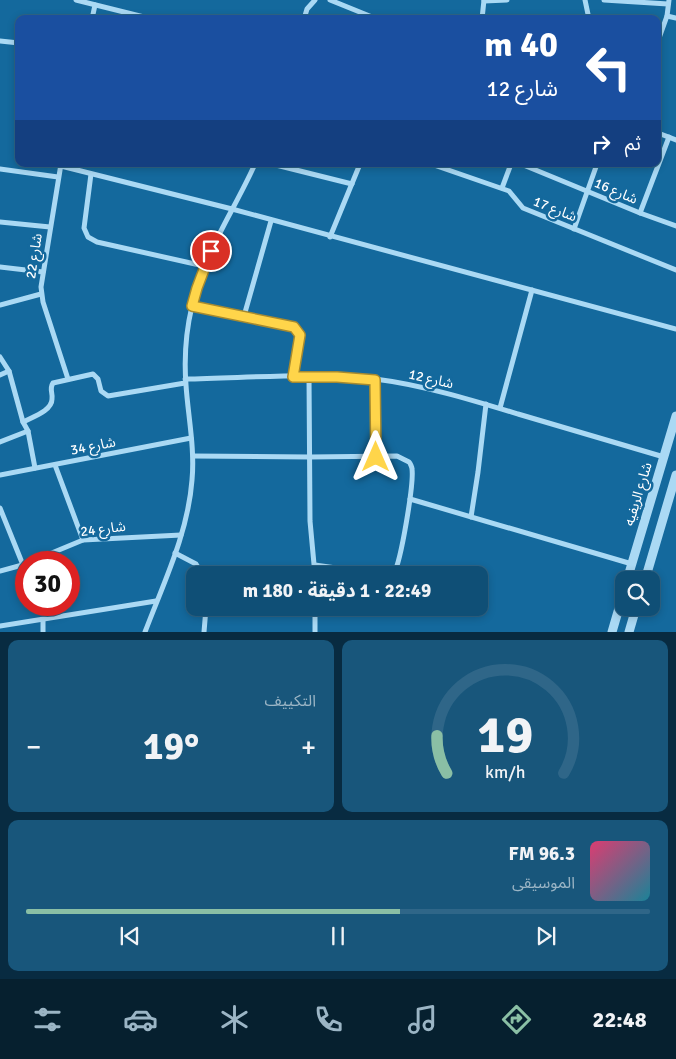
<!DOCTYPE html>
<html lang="ar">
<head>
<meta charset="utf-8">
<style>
  :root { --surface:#0f4f76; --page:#18567b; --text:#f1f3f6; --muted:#9bb5c5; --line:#2f6688; --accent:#8abfa5 }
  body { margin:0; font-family:Signika,"Noto Sans Arabic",sans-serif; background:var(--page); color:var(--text); direction:rtl; height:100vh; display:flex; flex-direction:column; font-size:19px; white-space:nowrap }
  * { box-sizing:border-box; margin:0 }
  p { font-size:16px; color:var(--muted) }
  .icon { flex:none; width:28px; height:28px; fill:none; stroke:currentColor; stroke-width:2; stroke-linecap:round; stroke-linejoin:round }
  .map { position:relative; height:632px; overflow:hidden; direction:ltr }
  .side { display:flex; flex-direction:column; gap:8px; padding:8px; background:#082b41; flex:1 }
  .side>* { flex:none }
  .hud { position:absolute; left:15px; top:15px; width:646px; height:152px; border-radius:10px; box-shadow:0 2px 8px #0003,0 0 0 1px var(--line); direction:rtl; background:#1a4fa0; color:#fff; overflow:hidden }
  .buttons { position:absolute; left:615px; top:571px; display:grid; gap:10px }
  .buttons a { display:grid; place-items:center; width:45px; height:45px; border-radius:10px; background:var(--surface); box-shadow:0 2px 8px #0003,0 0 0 1px var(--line); font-size:25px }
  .speed { position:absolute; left:15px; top:551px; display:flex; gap:10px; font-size:25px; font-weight:700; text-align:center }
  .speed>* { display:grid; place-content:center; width:65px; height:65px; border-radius:50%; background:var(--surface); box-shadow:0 2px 8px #0003,0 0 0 1px var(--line); line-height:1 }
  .speed .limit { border:8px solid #d22; background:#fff; color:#111 }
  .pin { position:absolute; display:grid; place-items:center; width:42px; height:42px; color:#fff; margin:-21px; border:2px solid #fff; border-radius:50%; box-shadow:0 1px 5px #0007 }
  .me { position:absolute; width:55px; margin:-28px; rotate:0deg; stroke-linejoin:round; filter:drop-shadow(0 0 4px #0008) }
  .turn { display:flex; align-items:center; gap:18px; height:105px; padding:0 20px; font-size:22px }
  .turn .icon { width:65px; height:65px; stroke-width:2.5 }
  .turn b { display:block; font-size:35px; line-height:42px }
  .then { display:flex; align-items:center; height:48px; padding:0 20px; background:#0003; gap:10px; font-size:19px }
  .big { font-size:38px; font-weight:700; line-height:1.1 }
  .side .card { flex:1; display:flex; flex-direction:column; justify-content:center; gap:8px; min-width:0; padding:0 18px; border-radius:10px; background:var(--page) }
  .side .dial { align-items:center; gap:0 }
  .dial svg { height:130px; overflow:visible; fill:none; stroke:var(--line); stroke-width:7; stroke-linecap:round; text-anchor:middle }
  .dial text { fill:var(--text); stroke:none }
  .song { display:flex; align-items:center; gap:15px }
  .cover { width:60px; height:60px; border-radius:8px; background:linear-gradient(135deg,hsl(340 70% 55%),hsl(190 70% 35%)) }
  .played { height:5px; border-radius:2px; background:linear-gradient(90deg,var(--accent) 60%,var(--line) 60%) }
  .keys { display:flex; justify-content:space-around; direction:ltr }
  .heat { display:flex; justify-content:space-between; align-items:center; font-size:28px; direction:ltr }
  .side .tiles { flex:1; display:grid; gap:8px; grid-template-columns:1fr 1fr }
  .card:last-child { grid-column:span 2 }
  .trip { position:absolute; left:186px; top:566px; width:302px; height:50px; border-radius:10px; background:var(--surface); box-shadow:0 2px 8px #0003,0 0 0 1px var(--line); font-weight:700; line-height:50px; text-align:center; direction:rtl }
  .menu { display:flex; height:80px; justify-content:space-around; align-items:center; background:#06202f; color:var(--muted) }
  .menu .icon { width:35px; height:35px }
  .menu .on { color:var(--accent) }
  .menu b { font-size:22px; color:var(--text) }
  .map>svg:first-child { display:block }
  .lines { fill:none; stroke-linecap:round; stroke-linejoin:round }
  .minor { stroke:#aad9f4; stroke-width:5 }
  .tertiary { stroke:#aad9f4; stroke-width:9 }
  .route-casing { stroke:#a68a30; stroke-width:12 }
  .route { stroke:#ffd54a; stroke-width:9 }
  .labels { text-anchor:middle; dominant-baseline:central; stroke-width:5; stroke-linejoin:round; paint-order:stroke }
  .street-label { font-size:14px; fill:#fff; stroke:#14699d }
</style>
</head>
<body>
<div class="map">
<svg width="676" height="632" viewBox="0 0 676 632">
  <rect width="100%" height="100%" fill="#14699d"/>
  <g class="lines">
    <g class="minor">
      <polyline points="76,0 152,19"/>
      <polyline points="330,0 377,19"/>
      <polyline points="585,0 589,19"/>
      <polyline points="604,0 668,4"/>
      <polyline points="484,1 507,0"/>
      <polyline points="667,16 676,18"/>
      <polyline points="92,19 95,5"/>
      <polyline points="304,19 307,9 315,0"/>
      <polyline points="482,19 484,0"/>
      <polyline points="0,41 19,43"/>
      <polyline points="658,41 667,16 669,0"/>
      <polyline points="658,133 676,140"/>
      <polyline points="61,164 41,287 43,302 68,379"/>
      <polyline points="272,164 352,184"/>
      <polyline points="431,164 509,191 523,208 676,270"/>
      <polyline points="521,164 640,213 676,226"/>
      <polyline points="61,166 232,209 676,329"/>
      <polyline points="0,169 58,177"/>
      <polyline points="91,174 84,228 88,237 97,242 204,266"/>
      <polyline points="502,188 511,164"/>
      <polyline points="640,213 669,137"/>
      <polyline points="0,222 50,227"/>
      <polyline points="574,229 597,164"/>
      <polyline points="330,237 360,164"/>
      <polyline points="0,267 43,272"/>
      <polyline points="0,305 41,294"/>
      <polyline points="192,306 295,327 300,335 293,377"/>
      <polyline points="244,316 271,221"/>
      <polyline points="0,357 9,371 23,422 28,431 35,468"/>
      <polyline points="0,375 9,371"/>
      <polyline points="309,376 310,521 315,575"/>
      <path d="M185,379C248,378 312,372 375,379C423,385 472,400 518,414C567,428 615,443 664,457"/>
      <polyline points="375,379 375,457"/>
      <polyline points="500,408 532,290"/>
      <path d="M23,422C32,417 52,411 52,399C53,393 49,389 53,383L93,374L98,379L101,391L108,396L185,383"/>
      <polyline points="0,442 28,431"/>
      <path d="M193,456L310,457L397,456L409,462C410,463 412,467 412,469C414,484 401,561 394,573L385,575L315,565"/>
      <polyline points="55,465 83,540"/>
      <polyline points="0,475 191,438"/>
      <polyline points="410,499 632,564"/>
      <polyline points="0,508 23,565"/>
      <polyline points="471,517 478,472 486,404"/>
      <polyline points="175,553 196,564 203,575"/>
      <polyline points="30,562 83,540 181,535"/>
      <polyline points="0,571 26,564"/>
      <polyline points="43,620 43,632"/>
      <polyline points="0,626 156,601"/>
      <path d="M145,632C164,582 188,533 192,480C195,448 188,416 186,385C184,359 186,331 192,306C203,254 234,211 255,164"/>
      <polyline points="204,632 206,608"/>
      <polyline points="315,632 315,608"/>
    </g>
    <g class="tertiary">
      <polyline points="627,580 676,416"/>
      <polyline points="645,580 676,475"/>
      <polyline points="612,632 624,591"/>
      <polyline points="629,632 636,608"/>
    </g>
  </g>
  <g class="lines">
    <g class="route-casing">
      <polyline id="route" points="211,251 197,288 192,306 294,327 300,335 293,377 337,377 375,380 376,457"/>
    </g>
    <use href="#route" class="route"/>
  </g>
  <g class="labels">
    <g class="street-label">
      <text transform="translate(616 191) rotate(23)">شارع 16</text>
      <text transform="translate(555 209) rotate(22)">شارع 17</text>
      <text transform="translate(34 256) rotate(-81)">شارع 22</text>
      <text transform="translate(431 379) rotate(13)">شارع 12</text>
      <text transform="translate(93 446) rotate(-11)">شارع 34</text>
      <text transform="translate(638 494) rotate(-73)">شارع الريفيه</text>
      <text transform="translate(103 529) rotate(-7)">شارع 24</text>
    </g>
  </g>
</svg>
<div class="buttons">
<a><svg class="icon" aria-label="search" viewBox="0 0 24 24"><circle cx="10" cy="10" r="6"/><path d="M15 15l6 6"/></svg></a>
</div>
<div class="speed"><div class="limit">30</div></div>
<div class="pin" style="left:211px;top:251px;background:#d93025"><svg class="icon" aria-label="arrive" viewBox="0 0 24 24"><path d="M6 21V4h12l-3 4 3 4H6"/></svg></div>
<svg class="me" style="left:376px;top:457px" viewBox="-20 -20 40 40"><path d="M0-17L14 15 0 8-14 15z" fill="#ffd54a" stroke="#fff" stroke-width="4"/></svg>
<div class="trip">22:49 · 1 دقيقة · 180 m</div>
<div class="hud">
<div class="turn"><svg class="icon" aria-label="left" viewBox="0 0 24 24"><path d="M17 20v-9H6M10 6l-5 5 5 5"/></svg><div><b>40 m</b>شارع 12</div></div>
<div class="then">ثم<svg class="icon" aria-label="right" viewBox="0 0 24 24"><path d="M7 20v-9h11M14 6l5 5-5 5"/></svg></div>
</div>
</div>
<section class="side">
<div class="tiles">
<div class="card dial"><svg viewBox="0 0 100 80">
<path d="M14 69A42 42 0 1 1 86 69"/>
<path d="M14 69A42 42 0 0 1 8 46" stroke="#8abfa5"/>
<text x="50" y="56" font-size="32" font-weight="700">19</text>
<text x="50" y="72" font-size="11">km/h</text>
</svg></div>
<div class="card"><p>التكييف</p>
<div class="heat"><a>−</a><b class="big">19°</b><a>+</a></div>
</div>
<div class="card">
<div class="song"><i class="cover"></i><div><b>96.3 FM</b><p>الموسيقى</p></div></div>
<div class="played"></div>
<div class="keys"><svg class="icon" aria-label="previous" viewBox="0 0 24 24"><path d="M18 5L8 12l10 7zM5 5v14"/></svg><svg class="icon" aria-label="pause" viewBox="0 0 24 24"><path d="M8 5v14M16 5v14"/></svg><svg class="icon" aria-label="next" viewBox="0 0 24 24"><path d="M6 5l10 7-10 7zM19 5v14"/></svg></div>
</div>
</div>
</section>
<nav class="menu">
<b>22:48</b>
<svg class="icon on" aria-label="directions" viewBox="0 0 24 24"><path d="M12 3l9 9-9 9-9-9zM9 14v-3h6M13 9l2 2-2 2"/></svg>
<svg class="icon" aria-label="music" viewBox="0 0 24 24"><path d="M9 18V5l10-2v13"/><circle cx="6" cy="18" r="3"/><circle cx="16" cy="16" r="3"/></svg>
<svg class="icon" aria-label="phone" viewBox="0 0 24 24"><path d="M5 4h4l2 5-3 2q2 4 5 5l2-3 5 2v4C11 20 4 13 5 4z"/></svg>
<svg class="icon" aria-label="climate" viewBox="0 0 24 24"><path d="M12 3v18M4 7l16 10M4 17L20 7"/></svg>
<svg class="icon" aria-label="car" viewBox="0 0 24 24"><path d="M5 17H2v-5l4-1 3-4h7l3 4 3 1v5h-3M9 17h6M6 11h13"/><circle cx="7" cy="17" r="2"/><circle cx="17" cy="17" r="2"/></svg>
<svg class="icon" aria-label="filters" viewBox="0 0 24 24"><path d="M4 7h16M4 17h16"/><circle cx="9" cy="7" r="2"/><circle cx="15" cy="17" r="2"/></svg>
</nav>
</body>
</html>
